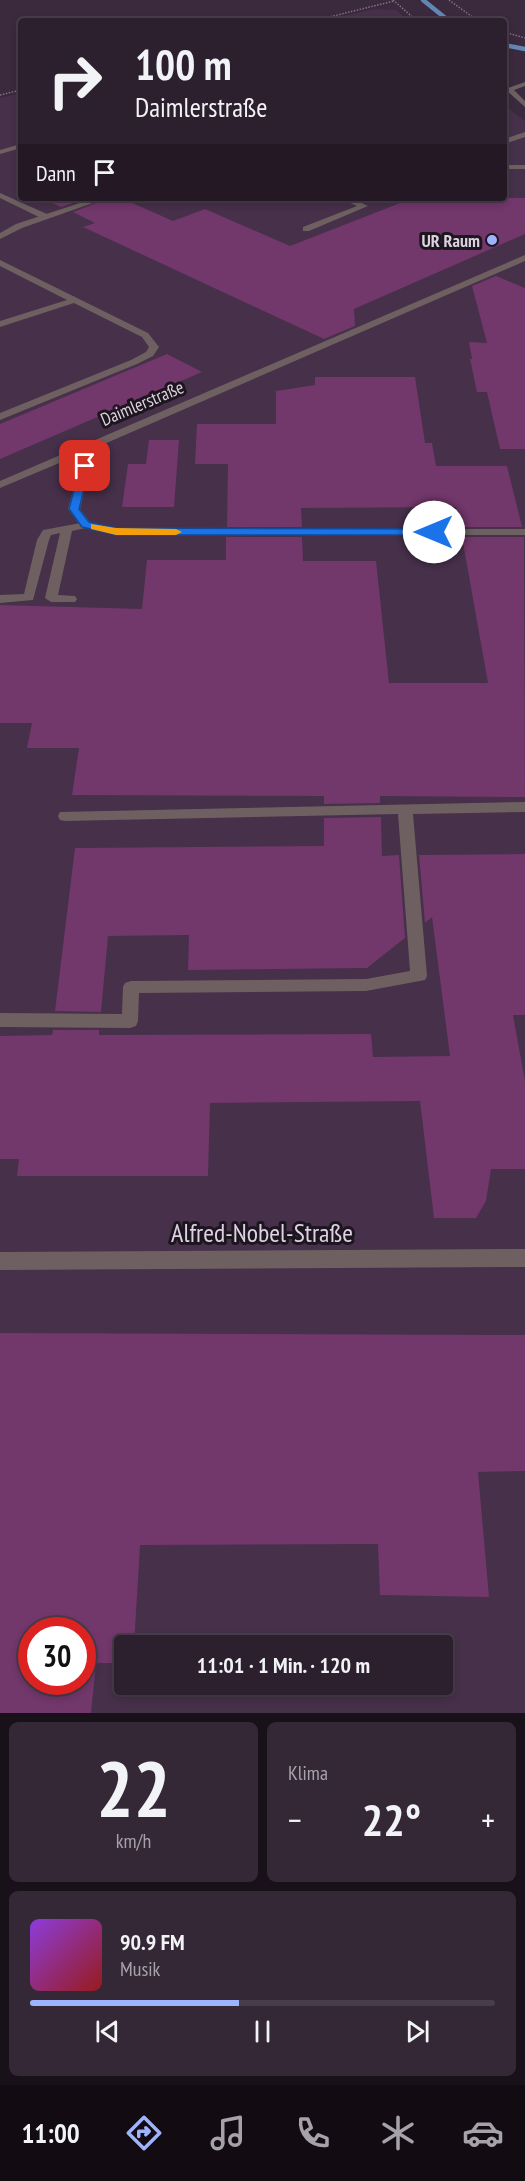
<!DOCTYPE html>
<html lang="de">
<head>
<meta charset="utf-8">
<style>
  :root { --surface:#2c1f2e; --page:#342736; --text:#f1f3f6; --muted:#a6a2aa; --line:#483d4a; --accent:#9fb3fd }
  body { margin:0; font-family:"PT Sans Narrow",sans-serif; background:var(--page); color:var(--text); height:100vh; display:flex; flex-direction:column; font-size:22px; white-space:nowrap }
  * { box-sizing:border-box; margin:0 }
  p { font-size:20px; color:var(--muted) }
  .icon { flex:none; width:33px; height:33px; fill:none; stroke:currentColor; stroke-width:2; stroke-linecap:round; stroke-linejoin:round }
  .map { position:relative; height:1713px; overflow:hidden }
  .side { display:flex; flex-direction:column; gap:9px; padding:9px; background:#181119; flex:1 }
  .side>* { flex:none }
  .guide { position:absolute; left:18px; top:18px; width:489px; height:183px; border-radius:6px; box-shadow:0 3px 9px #0003,0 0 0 2px var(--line); background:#2c1f2e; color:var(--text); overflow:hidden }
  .speed { position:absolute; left:18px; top:1617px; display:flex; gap:12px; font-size:30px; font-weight:700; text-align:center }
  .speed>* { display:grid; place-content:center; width:78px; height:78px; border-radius:50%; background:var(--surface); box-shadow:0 3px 9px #0003,0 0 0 2px var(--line); line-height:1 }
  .speed .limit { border:9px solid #d22; background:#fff; color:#111 }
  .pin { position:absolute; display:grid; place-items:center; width:51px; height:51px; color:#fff; margin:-26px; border-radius:12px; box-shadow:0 3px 9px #0006 }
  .me { position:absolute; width:66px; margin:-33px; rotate:270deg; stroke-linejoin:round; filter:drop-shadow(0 0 4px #0008) }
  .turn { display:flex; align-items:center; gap:21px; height:126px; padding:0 18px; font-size:27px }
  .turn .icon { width:78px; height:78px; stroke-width:2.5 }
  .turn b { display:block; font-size:42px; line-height:51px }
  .then { display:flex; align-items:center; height:57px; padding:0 18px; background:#0003; gap:12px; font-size:22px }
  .big { font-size:45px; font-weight:600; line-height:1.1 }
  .side .card { flex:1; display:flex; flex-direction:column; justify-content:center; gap:9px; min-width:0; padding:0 21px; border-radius:9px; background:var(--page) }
  .side .dial { align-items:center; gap:0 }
  .dial b { font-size:78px; line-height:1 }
  .song { display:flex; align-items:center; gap:18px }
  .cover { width:72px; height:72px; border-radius:9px; background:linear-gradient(135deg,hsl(270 70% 55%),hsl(0 70% 35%)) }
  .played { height:6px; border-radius:3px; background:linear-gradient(90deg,var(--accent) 45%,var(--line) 45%) }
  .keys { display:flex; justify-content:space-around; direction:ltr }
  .heat { display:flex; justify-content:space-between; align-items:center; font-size:33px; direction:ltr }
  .side .tiles { flex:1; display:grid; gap:9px; grid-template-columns:1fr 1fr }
  .card:last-child { grid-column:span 2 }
  .trip { position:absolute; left:114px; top:1635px; width:339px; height:60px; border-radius:6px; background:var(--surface); box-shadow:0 3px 9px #0003,0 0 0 2px var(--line); font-weight:600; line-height:60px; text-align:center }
  .tab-bar { display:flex; height:96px; justify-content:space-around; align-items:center; background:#120c12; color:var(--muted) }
  .tab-bar .icon { width:42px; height:42px }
  .tab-bar .current { color:var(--accent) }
  .tab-bar b { font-size:27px; color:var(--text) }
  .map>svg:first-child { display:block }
  .built { fill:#46304a; fill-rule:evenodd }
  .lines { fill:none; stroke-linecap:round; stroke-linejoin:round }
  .stream { stroke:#6088b3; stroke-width:4.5 }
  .building { fill:#72376b; fill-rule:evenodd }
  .path { stroke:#827384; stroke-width:1.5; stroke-dasharray:1.5 1.5; stroke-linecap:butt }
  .service { fill:#6e6060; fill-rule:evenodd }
  .minor { fill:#6e6060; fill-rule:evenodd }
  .tertiary { fill:#6e6060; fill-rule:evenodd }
  .route { fill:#1a73e8; stroke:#114b97; stroke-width:1.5 }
  .slow { fill:#f59e0b }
  .poi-dot { fill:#9fb3fd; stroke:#1d151f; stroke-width:2 }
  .labels { text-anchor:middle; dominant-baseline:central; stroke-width:6; stroke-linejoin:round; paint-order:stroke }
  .far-poi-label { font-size:18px; font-weight:bold; fill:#ddd2df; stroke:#1d151f; text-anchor:end }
  .far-street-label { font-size:18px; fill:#ddd2df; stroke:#1d151f }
  .near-street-label { font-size:26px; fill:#ddd2df; stroke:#1d151f }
</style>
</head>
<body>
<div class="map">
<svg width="525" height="1713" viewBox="0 0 525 1713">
  <rect width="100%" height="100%" fill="#3b293e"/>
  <g class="built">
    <polygon points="374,9 396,10 409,21 322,21"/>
    <path d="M21,93V198H504V105L525,121V1713H0V98ZM32,1630H82V1682H32ZM124,1646H442V1684H124Z"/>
  </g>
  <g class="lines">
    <g class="stream">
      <polyline points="423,0 449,21"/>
      <polyline points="504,45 525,49"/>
    </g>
  </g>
  <g class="building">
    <polygon points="42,198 88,198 61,207"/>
    <polygon points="109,198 121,198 173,221 205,209 290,246 413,198 525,198 525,234 354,309 355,326 324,339 83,227 95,223 73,212"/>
    <polygon points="496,276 525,288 525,449 500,449 487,392 477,392 470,359 472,359 469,342 487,343 472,286"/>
    <polygon points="167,354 202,372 0,459 0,424"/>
    <polygon points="315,377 415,377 425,443 432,443 436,466 507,466 522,527 460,527 456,507 301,508 302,527 227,527 228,464 195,464 197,424 276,424 276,391 315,385"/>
    <polygon points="149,440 179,440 174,507 122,507 128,464 146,464"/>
    <polygon points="226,537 302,537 303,561 376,561 389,683 488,683 462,537 524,537 525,797 380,796 380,803 324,804 324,796 72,795 79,748 27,748 32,723 0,723 0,605 142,609 147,560 226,560"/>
    <polygon points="381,817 382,856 399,855 405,938 367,968 188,970 189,935 108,936 101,1012 55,1011 75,848 324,846 324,818"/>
    <polygon points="525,854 525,1015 513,1015 525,1081 525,1169 491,1169 486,1201 476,1218 434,1218 420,1101 210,1103 208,1176 17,1176 19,1159 0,1159 0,1036 52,1035 53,1030 99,1030 99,1035 371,1034 373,1057 450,1056 432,917 425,923 419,855"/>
    <path d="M0,1333L525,1335V1471L478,1472L489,1597L380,1595L378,1544L140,1545L134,1646H124V1663H96L91,1713H0ZM32,1630H82V1682H32Z"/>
  </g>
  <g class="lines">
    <g class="path">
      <polyline points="393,0 417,21"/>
      <polyline points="449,0 478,21"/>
      <polyline points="313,21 394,1"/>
      <polyline points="504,32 525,38"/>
      <polyline points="0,95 21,90"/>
    </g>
    <g class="service">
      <polygon points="525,132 525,137 504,144 504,139"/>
      <polygon points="21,144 21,148 0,154 0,150"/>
      <rect x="504" y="165" width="21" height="4"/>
      <polygon points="0,193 49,215 50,217 43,219 0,198"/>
      <polygon points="340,198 351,198 368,206 309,231 303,231 303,227 357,206"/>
      <polygon points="0,260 148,333 159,347 153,356 137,364 0,420 0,413 131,360 146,352 149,347 142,337 74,303 0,327 0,321 67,300 0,266"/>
      <polygon points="86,522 92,525 90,527 72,531 58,595 75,596 77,599 75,602 51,602 45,598 60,533 51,535 49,540 33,600 0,603 0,595 24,594 37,540 43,530"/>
      <polygon points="525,802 525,812 413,814 427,976 425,980 366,991 139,993 138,1021 136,1026 130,1028 0,1027 0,1013 122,1014 123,987 125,983 131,981 366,979 410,971 398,814 65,821 60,820 58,816 60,812"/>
    </g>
    <g class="minor">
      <polygon points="95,198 107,198 22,228 0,239 0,233 16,224"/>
      <polygon points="525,255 525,261 95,448 80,509 90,522 116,529 525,529 525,535 116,535 82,527 68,509 83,453 0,488 0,481"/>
      <polygon points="525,1249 525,1267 0,1270 0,1252"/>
    </g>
    <polygon class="tertiary" points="525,82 525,86 514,90 525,101 525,107 505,89"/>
  </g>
  <polygon class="route" points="85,463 90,466 79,509 89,522 116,528 434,529 439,532 434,535 116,535 82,527 69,509 80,466"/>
  <polygon class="slow" points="91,524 116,528 176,529 182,532 176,535 116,535 91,529"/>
  <circle class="poi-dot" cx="492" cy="240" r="6"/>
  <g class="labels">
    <g class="far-poi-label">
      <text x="480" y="240">UR Raum</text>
    </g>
    <g class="far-street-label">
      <text transform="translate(142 403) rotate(-23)">Daimlerstraße</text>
    </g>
    <g class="near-street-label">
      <text x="262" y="1232">Alfred-Nobel-Straße</text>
    </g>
  </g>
</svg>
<div class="speed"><div class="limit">30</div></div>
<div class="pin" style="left:85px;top:466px;background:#d93025"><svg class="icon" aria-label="arrive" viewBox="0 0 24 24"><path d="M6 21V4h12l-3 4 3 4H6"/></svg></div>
<svg class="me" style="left:434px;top:532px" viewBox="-20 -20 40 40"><circle r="19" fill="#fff"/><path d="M0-13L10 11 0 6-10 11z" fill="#1a73e8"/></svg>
<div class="trip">11:01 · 1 Min. · 120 m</div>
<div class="guide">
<div class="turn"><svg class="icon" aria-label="right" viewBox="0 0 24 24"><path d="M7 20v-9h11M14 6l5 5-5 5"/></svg><div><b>100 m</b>Daimlerstraße</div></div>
<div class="then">Dann<svg class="icon" aria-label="arrive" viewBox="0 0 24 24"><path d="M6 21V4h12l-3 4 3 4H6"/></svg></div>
</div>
</div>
<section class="side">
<div class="tiles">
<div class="card dial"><b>22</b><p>km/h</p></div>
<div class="card"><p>Klima</p>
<div class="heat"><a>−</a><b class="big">22°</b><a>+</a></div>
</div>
<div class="card">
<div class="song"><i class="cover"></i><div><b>90.9 FM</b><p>Musik</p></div></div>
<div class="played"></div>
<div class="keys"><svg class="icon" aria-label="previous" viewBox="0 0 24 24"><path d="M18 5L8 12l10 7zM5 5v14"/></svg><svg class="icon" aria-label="pause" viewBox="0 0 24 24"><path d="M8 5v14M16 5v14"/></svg><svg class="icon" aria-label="next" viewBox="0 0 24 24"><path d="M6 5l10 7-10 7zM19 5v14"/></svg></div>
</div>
</div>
</section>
<nav class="tab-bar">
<b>11:00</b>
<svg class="icon current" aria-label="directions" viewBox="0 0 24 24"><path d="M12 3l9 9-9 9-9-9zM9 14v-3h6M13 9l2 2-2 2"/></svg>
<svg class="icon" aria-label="music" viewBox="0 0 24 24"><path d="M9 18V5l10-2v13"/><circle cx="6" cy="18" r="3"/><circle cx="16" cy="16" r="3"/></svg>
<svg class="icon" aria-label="phone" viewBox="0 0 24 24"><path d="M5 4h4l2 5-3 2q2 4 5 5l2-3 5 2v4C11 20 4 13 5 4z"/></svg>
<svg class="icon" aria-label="climate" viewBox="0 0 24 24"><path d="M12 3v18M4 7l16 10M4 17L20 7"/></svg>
<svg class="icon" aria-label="car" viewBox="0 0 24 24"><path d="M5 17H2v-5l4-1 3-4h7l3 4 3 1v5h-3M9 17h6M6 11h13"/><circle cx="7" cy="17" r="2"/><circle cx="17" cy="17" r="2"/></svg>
</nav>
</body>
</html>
